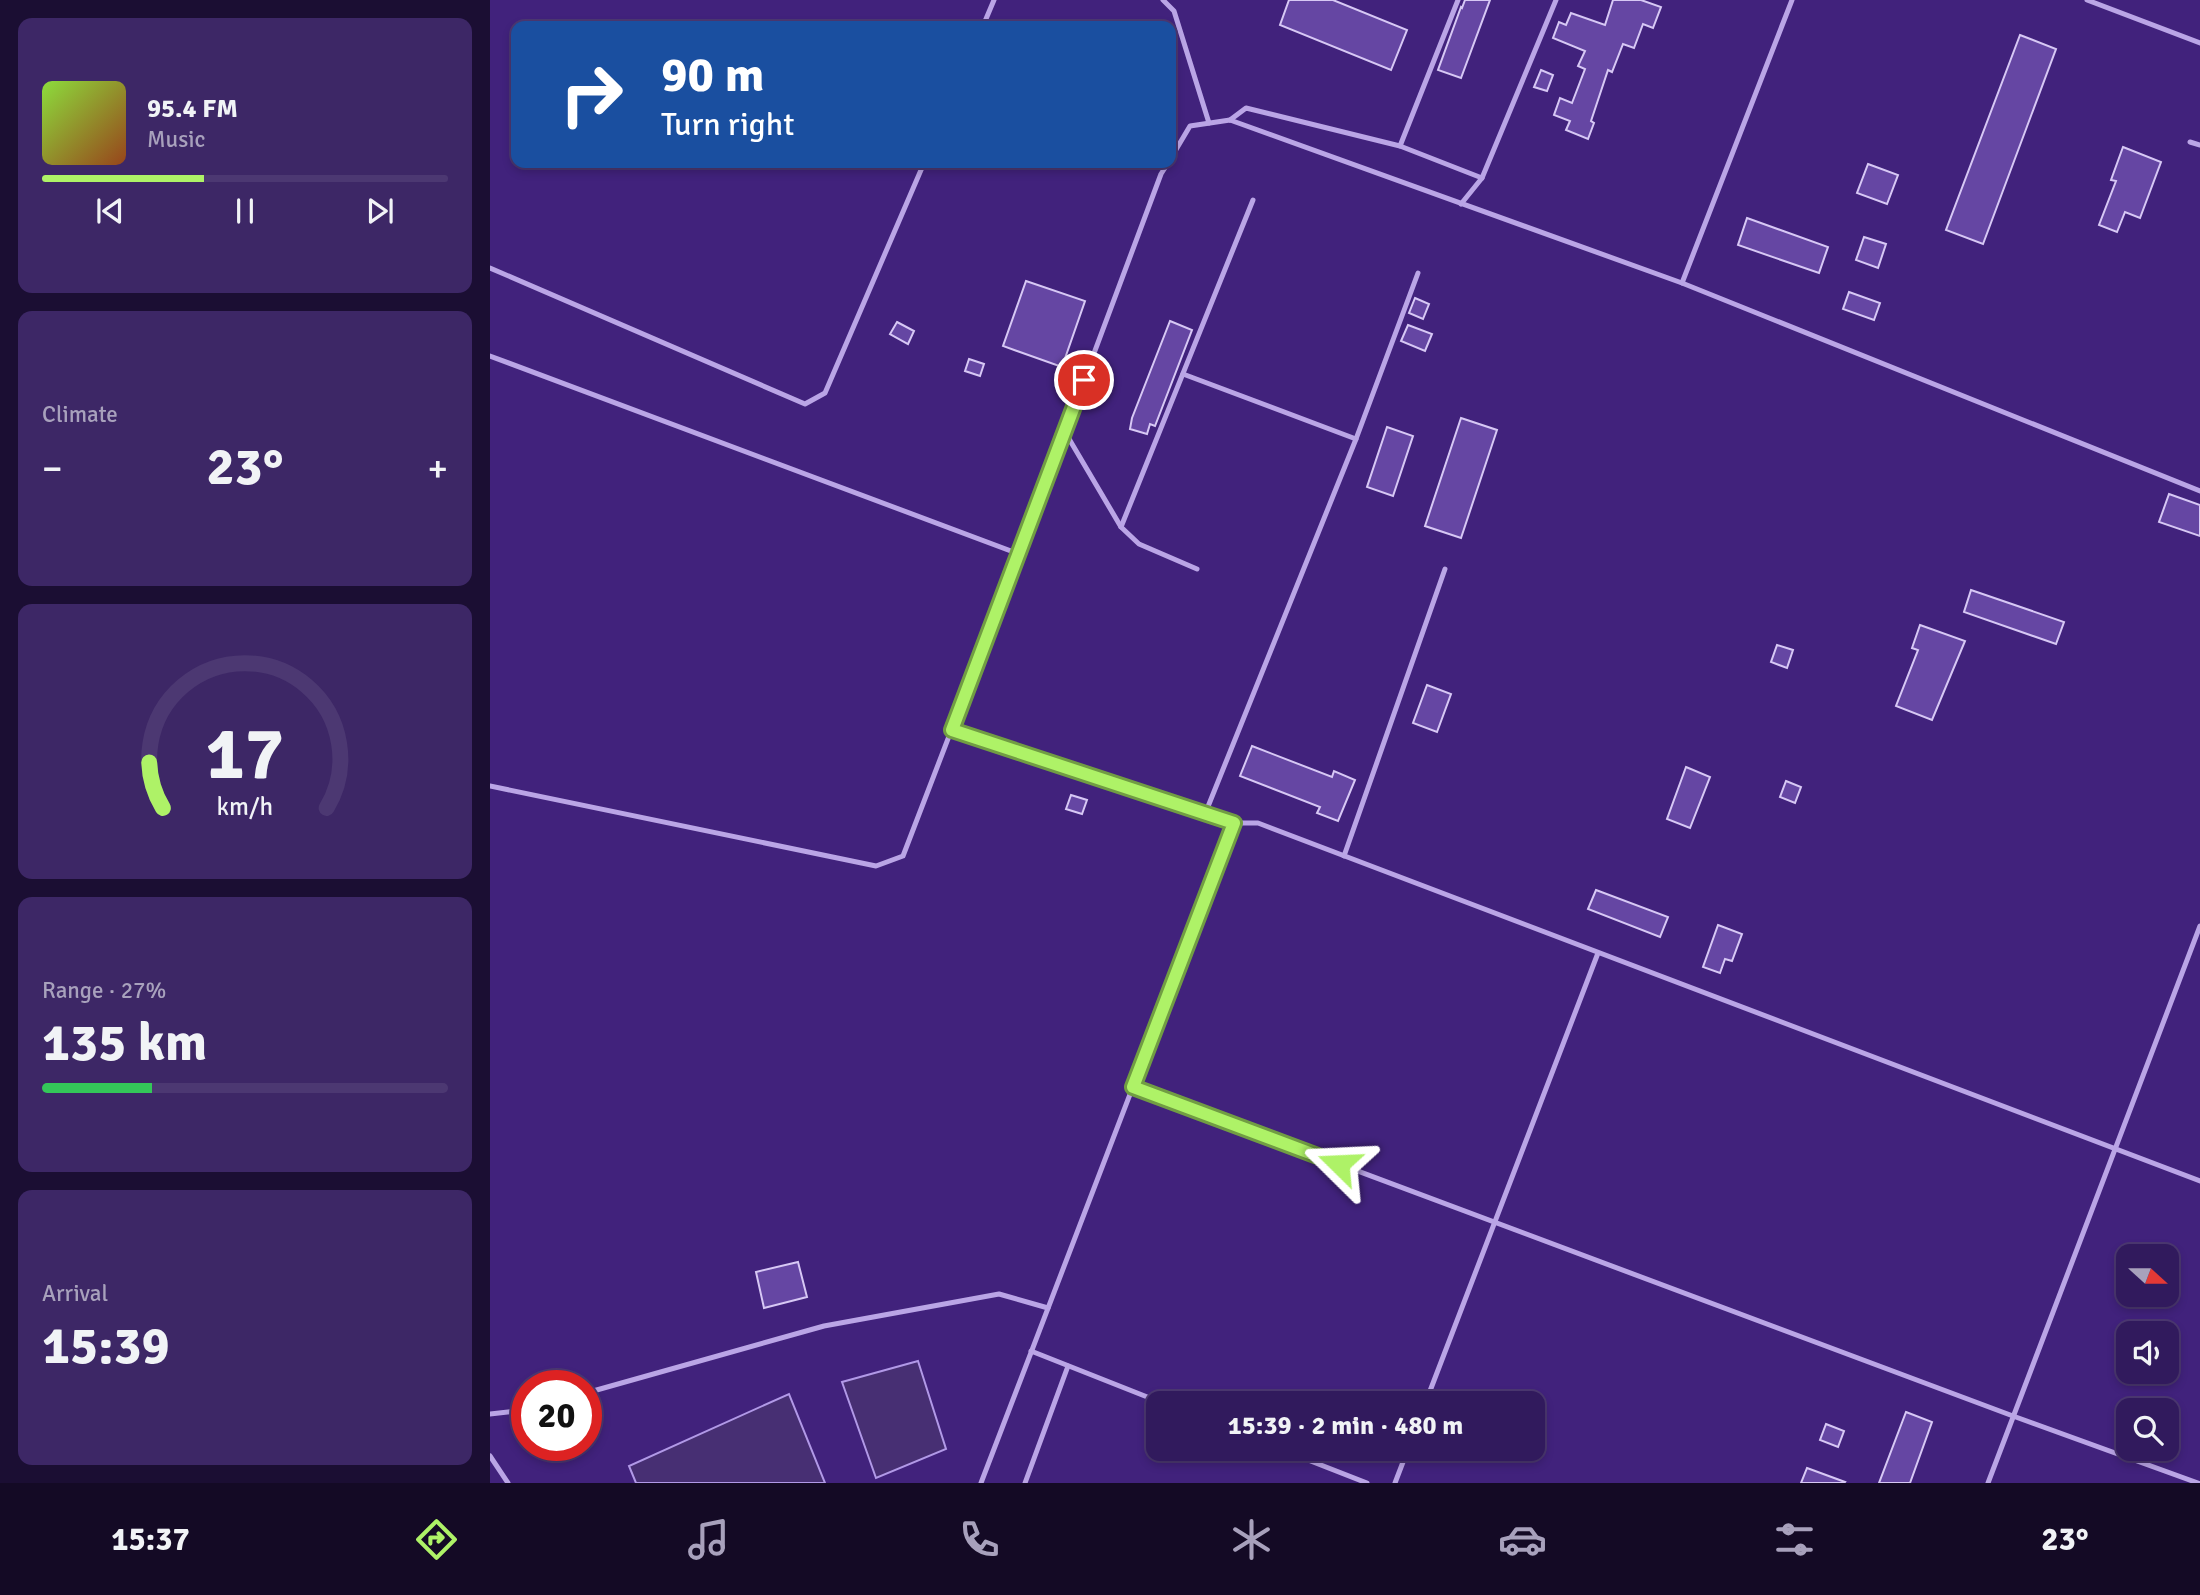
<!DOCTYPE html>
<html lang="en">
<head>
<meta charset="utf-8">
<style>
  :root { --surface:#311a5d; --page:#3d2766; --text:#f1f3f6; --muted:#a8a1bc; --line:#4c3872; --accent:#aef267 }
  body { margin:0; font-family:Signika,sans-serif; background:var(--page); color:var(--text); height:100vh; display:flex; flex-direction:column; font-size:26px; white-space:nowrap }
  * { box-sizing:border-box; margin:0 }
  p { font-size:23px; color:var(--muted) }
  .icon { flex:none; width:38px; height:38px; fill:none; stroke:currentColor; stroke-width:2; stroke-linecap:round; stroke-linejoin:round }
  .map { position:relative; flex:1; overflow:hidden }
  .details { display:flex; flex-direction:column; gap:18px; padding:18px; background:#1b0e33; width:490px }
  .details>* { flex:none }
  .hud { position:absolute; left:21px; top:21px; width:665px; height:147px; border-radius:14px; box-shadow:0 4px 10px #0003,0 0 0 2px var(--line); background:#1a4fa0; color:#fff; overflow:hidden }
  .needle { width:46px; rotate:111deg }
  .controls { position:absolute; left:1626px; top:1244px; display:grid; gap:14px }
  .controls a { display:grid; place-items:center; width:63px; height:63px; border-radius:14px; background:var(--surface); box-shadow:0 4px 10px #0003,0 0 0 2px var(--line); font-size:35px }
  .speed { position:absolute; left:21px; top:1370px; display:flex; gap:14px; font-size:35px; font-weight:700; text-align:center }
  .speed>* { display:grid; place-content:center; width:91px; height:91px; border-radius:50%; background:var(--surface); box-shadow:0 4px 10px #0003,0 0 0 2px var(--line); line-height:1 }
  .speed .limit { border:10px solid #d22; background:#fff; color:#111 }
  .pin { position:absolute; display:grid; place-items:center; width:60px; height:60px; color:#fff; margin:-30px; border:4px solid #fff; border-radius:50%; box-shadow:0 2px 7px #0007 }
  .me { position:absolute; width:77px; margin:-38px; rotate:291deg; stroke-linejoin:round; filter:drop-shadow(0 0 5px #0008) }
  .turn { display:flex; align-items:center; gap:24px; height:147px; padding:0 35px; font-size:32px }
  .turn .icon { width:91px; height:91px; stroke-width:2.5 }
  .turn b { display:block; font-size:49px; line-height:60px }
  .big { font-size:52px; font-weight:700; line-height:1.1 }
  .details .tile { flex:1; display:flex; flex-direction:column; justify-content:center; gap:10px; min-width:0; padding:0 24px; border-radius:14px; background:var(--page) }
  .details .dial { align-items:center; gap:0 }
  .dial svg { height:182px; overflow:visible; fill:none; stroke:var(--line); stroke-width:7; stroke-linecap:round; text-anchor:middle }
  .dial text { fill:var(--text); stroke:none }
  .song { display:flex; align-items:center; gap:21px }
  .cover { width:84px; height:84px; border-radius:10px; background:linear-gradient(135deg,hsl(90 70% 55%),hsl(20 70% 35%)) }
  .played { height:7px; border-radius:4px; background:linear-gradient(90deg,var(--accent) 40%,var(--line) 40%) }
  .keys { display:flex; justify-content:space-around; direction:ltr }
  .heat { display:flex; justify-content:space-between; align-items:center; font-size:38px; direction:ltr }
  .charge { height:10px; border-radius:5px; background:linear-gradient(90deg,#34c759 27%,var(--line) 0) }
  .trip { position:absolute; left:656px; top:1391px; width:399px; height:70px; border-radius:14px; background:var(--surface); box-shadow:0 4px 10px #0003,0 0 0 2px var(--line); font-weight:700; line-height:70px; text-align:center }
  .menu { display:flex; height:112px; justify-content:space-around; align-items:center; background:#140a25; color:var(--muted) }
  .menu .icon { width:49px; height:49px }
  .menu .on { color:var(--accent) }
  .menu b { font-size:32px; color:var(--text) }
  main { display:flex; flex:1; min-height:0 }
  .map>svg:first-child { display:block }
  .water { fill:#472f73; stroke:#b199e7; stroke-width:2 }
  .building { fill:#6546a3; stroke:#d7c8f5; stroke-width:2 }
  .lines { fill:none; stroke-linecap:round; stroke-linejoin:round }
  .lane { stroke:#baa5e6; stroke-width:5 }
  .route-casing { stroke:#719d43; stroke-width:18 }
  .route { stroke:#aef267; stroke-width:12 }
</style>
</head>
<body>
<main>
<section class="details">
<div class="tile">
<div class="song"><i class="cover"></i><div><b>95.4 FM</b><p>Music</p></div></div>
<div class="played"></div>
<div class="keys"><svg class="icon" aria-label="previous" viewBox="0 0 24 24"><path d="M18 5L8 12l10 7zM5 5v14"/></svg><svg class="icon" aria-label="pause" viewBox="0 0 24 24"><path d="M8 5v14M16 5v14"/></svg><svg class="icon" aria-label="next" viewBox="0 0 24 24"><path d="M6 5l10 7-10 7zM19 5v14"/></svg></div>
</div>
<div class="tile"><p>Climate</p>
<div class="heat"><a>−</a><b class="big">23°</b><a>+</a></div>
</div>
<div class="tile dial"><svg viewBox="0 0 100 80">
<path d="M14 69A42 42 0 1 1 86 69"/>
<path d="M14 69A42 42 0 0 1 8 49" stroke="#aef267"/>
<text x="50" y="56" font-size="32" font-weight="700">17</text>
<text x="50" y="72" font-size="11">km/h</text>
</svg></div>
<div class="tile"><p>Range · 27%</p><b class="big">135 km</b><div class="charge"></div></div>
<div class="tile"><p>Arrival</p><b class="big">15:39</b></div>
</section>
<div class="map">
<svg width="1710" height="1483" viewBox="0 0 1710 1483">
  <rect width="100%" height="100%" fill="#41227c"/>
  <g class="water">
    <polygon points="428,1361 456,1449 386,1478 352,1382"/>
    <polygon points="299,1394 335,1483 146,1483 139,1466"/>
  </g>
  <g class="building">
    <polygon points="799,0 843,0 917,30 901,70 790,25"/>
    <polygon points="975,0 1000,0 971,78 948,70 971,7 972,8"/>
    <polygon points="1123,0 1151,0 1171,7 1163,28 1153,24 1144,48 1133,44 1122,72 1118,70 1101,121 1104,123 1098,139 1076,130 1080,121 1064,115 1070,98 1082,103 1095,69 1088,66 1095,51 1063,38 1069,22 1076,25 1081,13 1115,25"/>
    <polygon points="1530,35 1566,49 1493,244 1456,230"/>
    <polygon points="1051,70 1063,75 1057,91 1044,87"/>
    <polygon points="1633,147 1671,162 1650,218 1635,212 1627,232 1609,225 1626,181 1621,180"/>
    <polygon points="1378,164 1408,175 1397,204 1367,193"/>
    <polygon points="1257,218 1338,247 1329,273 1248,245"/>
    <polygon points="1374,237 1396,244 1388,268 1366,260"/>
    <polygon points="536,281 595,301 572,367 513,346"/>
    <polygon points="1359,292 1390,303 1384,320 1353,309"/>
    <polygon points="925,298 939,304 933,319 919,313"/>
    <polygon points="680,321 702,330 665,426 660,424 657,434 640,429 642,418"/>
    <polygon points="407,322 424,331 418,344 400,334"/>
    <polygon points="918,325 942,334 935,351 911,341"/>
    <polygon points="479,359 494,364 490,376 475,371"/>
    <polygon points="971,418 1007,430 971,538 935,526"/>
    <polygon points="897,427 923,436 903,496 877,487"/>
    <polygon points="1679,494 1710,505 1710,536 1669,522"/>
    <polygon points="1481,590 1574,622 1566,644 1474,612"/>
    <polygon points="1430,625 1475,641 1442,720 1406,706 1428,650 1422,648"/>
    <polygon points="1287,645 1303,650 1297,668 1281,662"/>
    <polygon points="937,685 961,694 947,732 923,723"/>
    <polygon points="762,746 842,777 844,771 865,780 848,821 827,813 830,807 750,776"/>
    <polygon points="1196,767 1220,777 1200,828 1177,819"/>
    <polygon points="1296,781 1311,787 1305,803 1290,797"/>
    <polygon points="581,795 597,800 592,814 576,809"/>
    <polygon points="1106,890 1178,917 1170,937 1098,909"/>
    <polygon points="1228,925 1252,934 1242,961 1235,959 1230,973 1213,967"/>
    <polygon points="308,1262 317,1297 274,1308 266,1272"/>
    <polygon points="1416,1412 1442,1422 1420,1483 1389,1483"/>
    <polygon points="1336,1424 1354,1431 1348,1447 1330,1440"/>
    <polygon points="1317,1468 1355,1482 1354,1483 1311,1483"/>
  </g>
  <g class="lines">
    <g class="lane">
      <polyline points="673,0 684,11 719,123"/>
      <polyline points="1597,0 1710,43"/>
      <polyline points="493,26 504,0"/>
      <polyline points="740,120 756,108 910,146 968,0"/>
      <polyline points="1700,142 1710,145"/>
      <polyline points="910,146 992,178"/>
      <polyline points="681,158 700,126 740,120 1192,283 1710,491"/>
      <polyline points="971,204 992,178 1066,0"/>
      <polyline points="0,268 315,404 335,393 434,163"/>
      <polyline points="1192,283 1302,0"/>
      <polyline points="0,356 529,554"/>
      <polyline points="693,374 866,439"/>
      <polyline points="575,432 631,527 649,544 707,569"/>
      <polyline points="631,527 763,200"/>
      <polyline points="462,730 744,823 491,1483"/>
      <polyline points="0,786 386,866 413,856 529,554 671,174 678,163"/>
      <polyline points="715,814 866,439 928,273"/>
      <polyline points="744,823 768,823 1710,1181"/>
      <polyline points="854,856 955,569"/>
      <polyline points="643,1087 1523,1416 1708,1483"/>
      <polyline points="541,1351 675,1404"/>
      <polyline points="96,1393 334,1326 509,1294 558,1308"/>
      <polyline points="935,1404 1108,953"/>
      <polyline points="0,1414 37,1410"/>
      <polyline points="790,1449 877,1483"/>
      <polyline points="0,1456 18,1483"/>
      <polyline points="535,1483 578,1366"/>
      <polyline points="905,1483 918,1449"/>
      <polyline points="1498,1483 1710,926"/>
    </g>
  </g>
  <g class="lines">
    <g class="route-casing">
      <polyline id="route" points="594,380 462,730 744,823 643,1087 849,1164"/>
    </g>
    <use href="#route" class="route"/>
  </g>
</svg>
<div class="controls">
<a><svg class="needle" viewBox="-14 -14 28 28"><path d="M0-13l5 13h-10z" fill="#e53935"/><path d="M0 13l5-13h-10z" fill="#a8a1bc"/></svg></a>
<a><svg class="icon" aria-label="sound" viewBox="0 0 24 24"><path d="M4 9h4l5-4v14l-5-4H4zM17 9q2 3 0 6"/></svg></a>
<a><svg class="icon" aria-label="search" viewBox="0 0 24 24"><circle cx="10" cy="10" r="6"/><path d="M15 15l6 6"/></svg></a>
</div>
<div class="speed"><div class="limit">20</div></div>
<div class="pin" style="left:594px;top:380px;background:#d93025"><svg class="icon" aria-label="arrive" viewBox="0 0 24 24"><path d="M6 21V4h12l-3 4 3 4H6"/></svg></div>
<svg class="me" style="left:849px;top:1164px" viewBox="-20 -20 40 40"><path d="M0-17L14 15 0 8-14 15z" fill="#aef267" stroke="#fff" stroke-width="4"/></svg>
<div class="trip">15:39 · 2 min · 480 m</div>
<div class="hud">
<div class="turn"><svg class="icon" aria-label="right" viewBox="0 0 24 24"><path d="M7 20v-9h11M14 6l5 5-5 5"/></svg><div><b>90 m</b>Turn right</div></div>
</div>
</div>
</main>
<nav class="menu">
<b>15:37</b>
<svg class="icon on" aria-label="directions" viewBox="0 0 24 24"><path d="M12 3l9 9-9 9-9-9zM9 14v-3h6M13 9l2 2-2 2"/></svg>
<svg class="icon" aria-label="music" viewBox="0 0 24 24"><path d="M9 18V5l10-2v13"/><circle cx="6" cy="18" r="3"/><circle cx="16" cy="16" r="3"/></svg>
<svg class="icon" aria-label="phone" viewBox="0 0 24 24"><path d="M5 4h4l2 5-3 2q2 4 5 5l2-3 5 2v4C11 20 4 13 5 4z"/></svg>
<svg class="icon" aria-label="climate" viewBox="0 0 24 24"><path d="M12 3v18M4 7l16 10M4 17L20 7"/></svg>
<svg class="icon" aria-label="car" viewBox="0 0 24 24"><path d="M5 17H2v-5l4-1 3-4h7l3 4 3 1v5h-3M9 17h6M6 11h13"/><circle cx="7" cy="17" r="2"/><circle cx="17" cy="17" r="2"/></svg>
<svg class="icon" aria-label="filters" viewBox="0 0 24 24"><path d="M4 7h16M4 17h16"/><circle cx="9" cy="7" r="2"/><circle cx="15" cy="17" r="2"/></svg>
<b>23°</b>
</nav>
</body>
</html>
